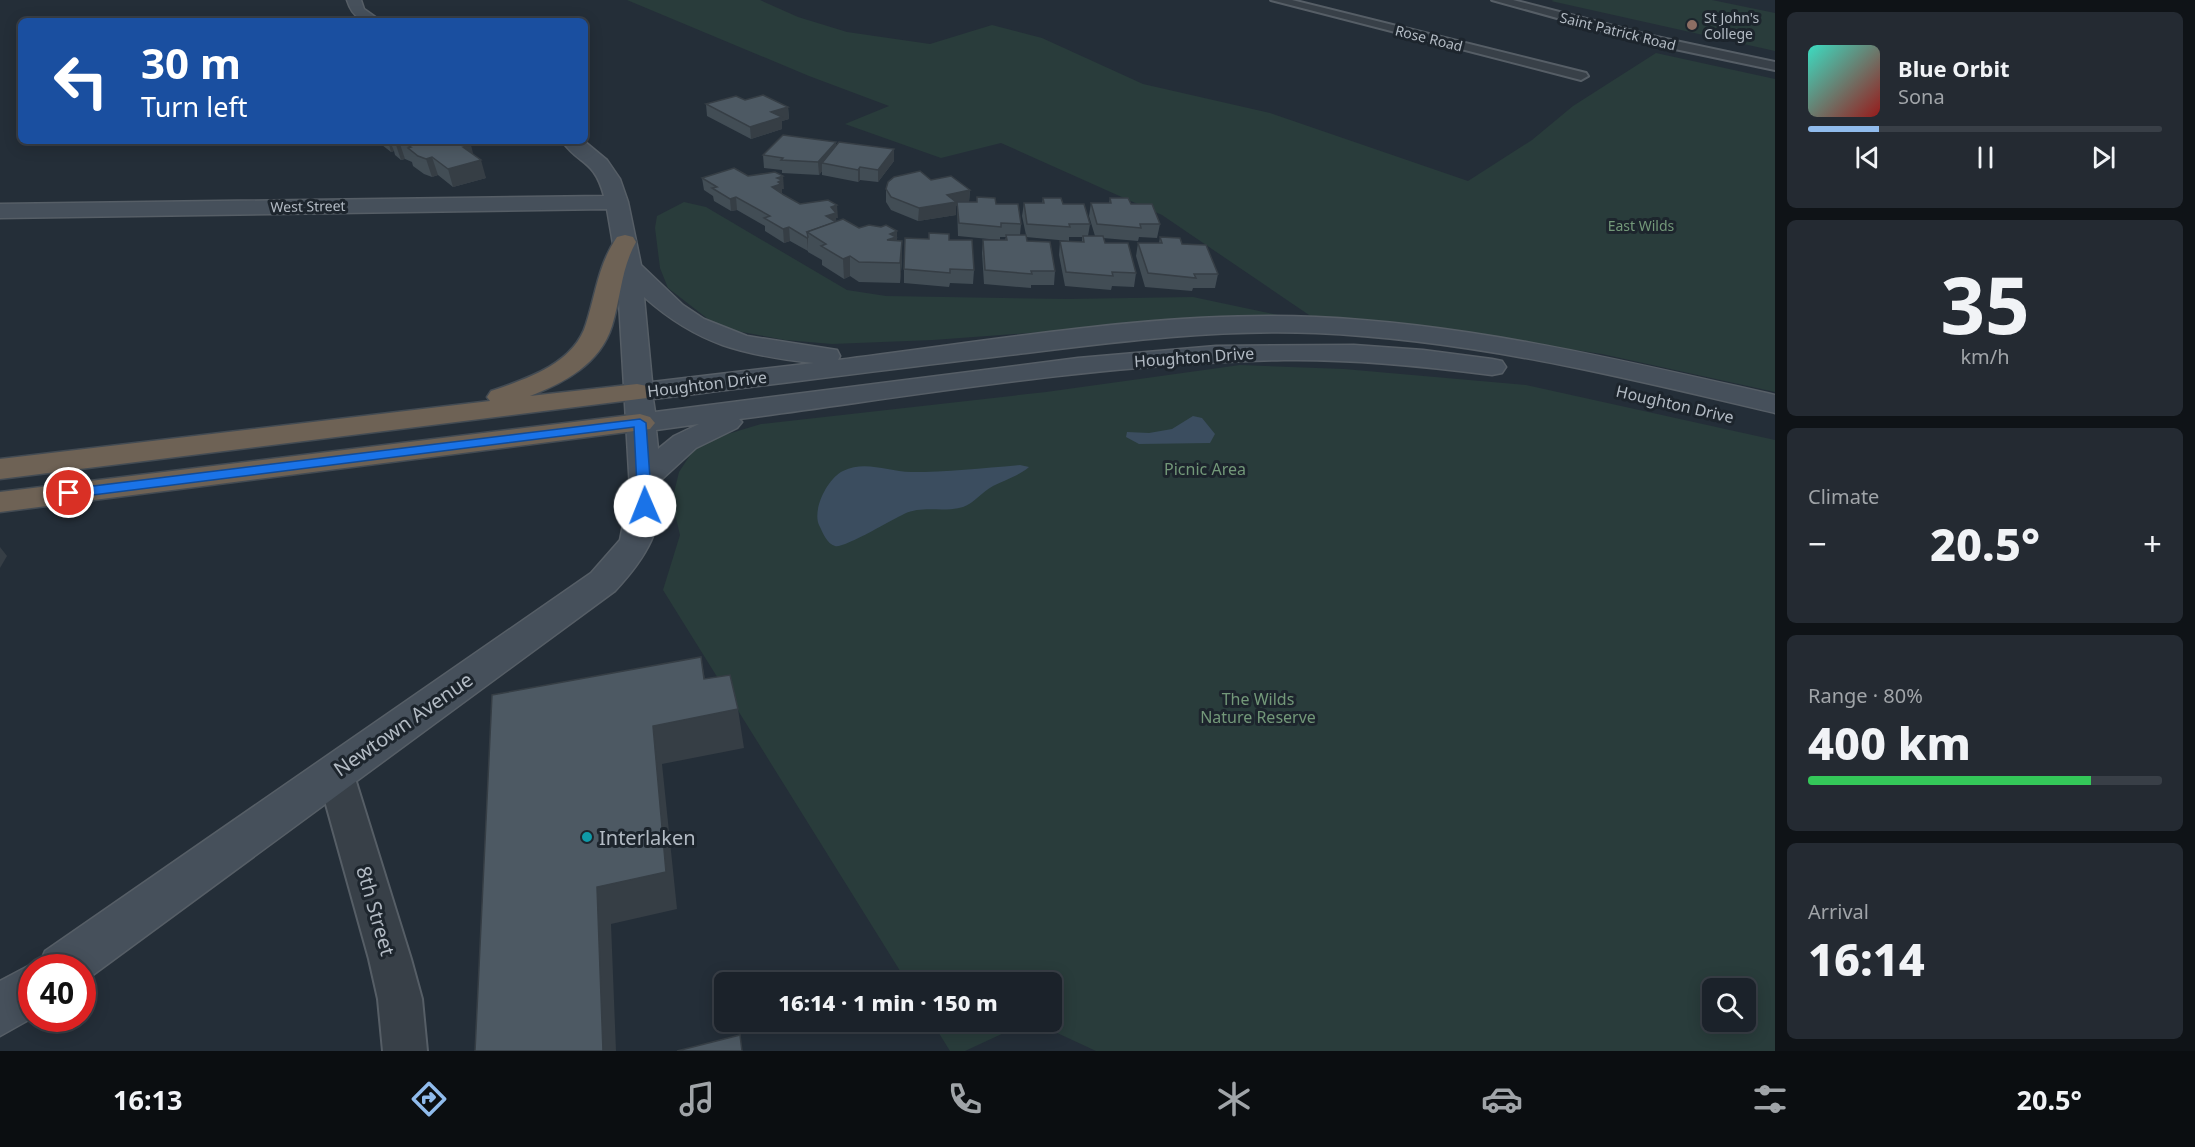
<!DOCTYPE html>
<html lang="en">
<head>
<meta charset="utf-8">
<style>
  :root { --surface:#1b222a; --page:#242a32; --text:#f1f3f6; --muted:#a0a4a8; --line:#393f47; --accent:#90bbec }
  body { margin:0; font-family:"Noto Sans",sans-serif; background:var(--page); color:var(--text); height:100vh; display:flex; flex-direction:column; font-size:22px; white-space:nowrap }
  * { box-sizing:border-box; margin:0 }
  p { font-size:20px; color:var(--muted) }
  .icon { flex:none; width:33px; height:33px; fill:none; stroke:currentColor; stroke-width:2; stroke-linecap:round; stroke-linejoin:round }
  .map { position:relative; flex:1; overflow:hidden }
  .sheet { display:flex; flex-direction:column; gap:12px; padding:12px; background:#0f1317; width:420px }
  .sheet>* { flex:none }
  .guide { position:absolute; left:18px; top:18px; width:570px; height:126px; border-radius:9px; box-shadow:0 3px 15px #0003,0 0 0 2px var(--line); background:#1a4fa0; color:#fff; overflow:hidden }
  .fabs { position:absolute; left:1702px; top:978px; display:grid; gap:12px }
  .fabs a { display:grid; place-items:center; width:54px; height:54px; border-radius:9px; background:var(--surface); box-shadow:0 3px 15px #0003,0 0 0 2px var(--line); font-size:30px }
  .speed { position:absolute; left:18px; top:954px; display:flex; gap:12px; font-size:30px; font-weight:700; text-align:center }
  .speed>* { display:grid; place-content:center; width:78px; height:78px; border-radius:50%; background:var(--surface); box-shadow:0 3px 15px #0003,0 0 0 2px var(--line); line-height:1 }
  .speed .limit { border:9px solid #d22; background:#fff; color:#111 }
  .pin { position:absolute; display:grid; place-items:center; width:51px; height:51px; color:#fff; margin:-26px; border:3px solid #fff; border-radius:50%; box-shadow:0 2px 6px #0007 }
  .me { position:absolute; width:66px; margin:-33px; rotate:359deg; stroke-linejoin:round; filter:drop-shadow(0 0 4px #0008) }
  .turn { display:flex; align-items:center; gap:21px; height:126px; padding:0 24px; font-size:27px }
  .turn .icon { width:78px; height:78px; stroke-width:2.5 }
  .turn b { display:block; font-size:42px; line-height:51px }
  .big { font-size:45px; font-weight:800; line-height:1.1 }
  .sheet .widget { flex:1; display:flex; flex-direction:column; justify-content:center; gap:9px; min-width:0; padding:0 21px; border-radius:9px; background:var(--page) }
  .sheet .dial { align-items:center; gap:0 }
  .dial b { font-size:78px; line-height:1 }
  .song { display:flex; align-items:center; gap:18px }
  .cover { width:72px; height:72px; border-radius:9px; background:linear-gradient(135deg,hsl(170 70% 55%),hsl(0 70% 35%)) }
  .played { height:6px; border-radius:3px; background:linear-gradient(90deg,var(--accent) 20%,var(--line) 20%) }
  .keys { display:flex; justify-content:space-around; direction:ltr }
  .heat { display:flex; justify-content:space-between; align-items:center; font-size:33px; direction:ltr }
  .charge { height:9px; border-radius:4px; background:linear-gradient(90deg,#34c759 80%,var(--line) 0) }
  .trip { position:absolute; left:714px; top:972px; width:348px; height:60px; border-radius:9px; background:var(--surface); box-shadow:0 3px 15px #0003,0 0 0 2px var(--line); font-weight:800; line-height:60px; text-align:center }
  .tabs { display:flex; height:96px; justify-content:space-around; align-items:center; background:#0b0e11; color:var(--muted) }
  .tabs .icon { width:42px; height:42px }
  .tabs .active { color:var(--accent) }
  .tabs b { font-size:27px; color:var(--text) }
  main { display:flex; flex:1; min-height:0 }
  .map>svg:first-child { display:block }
  .green { fill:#293c3b; fill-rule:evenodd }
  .water { fill:#3b4d5f }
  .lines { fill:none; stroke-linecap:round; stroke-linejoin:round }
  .street-casing { stroke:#565e66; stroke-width:4 }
  .secondary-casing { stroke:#565e66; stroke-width:3 }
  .highway-casing { stroke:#434b53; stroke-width:3 }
  .street { fill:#384048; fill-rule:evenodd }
  .secondary { fill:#46505b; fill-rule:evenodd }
  .highway { fill:#6e6255; fill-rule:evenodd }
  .wall { fill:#424d55; fill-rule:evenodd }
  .shaded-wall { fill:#363e45 }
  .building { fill:#4d5963; stroke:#363e45; stroke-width:1.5 }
  .route { fill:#1a73e8; stroke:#114b97; stroke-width:1.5 }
  .education-dot { fill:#8d6e63; stroke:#1d252d; stroke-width:2 }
  .culture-dot { fill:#0f9aa8; stroke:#1d252d; stroke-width:2 }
  .labels { text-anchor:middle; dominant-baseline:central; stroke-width:6; stroke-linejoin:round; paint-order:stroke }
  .far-poi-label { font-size:14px; fill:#b3bbc4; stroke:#1d252d; text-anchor:start }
  .far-street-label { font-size:14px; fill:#b3bbc4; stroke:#1d252d }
  .far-park-label { font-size:14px; fill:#739879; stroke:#1d252d }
  .street-label { font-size:16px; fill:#b3bbc4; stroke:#1d252d }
  .park-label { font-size:16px; fill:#739879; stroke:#1d252d }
  .near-street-label { font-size:20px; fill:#b3bbc4; stroke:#1d252d }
  .near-poi-label { font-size:20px; fill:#b3bbc4; stroke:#1d252d; text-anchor:start }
</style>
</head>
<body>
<main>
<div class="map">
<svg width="1775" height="1051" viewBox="0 0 1775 1051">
  <rect width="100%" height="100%" fill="#242e38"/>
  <g class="green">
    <polygon points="627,0 760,0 798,17 847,32 930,44 992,25 1042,38 1143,84 1270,113 1468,181 1532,140 1573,106 1656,53 1775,79 1775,392 1602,354 1414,326 1312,317 1162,215 1001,143 941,158 845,124 889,106 809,76"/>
    <polygon points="1554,0 1712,0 1775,13 1775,51 1551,1"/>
    <polygon points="684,202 706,207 847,290 886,296 1068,299 1193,297 1278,315 933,340 832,344 785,340 731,330 708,319 668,288 660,268 655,228 657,216"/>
    <path d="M1240,365L1344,369L1526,385L1775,440V1051H1096L1053,1031L1006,1032L965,1051H950L932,1022H1052V982H907L663,590L680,535L672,501L679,472L698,443L761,424L1046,392ZM1713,988H1746V1022H1713Z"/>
  </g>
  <g class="water">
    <polygon points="1193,416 1202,418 1215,434 1210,443 1139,444 1126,437 1127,432 1149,433 1172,429"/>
    <path d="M1020,465L1029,467C1019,476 1004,480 993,486C982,492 974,503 963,507C943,513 923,505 904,514C893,519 843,549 835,546C827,544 823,533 819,525C812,509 828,478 843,471C866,460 888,472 911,472C947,472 984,468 1020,465Z"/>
  </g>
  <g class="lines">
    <g class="street-casing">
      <g id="street">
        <polygon points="1271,0 1292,0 1586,73 1588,76 1581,80"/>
        <polygon points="1492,0 1513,0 1652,36 1775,62 1775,70 1651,44"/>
        <polygon points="335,757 348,761 353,772 411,959 422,999 427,1051 383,1051 378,999 369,959 317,772 322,761"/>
      </g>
    </g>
    <g class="secondary-casing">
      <g id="secondary">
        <path d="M347,0H361L364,9L381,21C362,21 353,19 347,0Z"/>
        <path d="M562,141H584L607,160L620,179L628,202L641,265L683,305L704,319L747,336L837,350L840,356L838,360C992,341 1161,310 1316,317C1472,324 1624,361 1775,395V413C1624,377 1472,340 1316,333C1219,329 1122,341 1026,353C902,367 778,384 653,399L655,412L1078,358L1216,346L1354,345L1423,350L1492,359L1502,361L1506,367L1502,373L1492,375C1423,366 1354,359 1284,360C1102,363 920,395 739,419L742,422L737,428L696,448L661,480C665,527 646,558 615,591L82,983V968H32V1018L0,1036V981L32,964L38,967L45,951L591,573L620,540L630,490L617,267L607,209L0,218V204L604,196C594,159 580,166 562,141ZM644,297C698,345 743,355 814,363L652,382ZM699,424L674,436L658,449L656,430Z"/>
      </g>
    </g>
    <g class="highway-casing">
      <g id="highway">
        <path d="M625,235L633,237L636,242C621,269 621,297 612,326C600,364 564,383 530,396L637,384L647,386L651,392L647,398L0,479V459L490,401L487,397L491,391C526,379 574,364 586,324C596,293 598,265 617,237Z"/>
        <polygon points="640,414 650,417 655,423 650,429 0,512 0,492"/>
      </g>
    </g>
    <use href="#street" class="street"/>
    <use href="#secondary" class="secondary"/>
    <use href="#highway" class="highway"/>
  </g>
  <g class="wall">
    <polygon points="745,100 788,107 789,119 782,121 782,129 751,139 707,116 706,104"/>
    <polygon points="381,141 444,141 473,154 486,178 453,187 438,175 432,177 424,174 413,166 412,162 405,159 401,160 395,155 394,151 391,152 382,145"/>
    <polygon points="836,146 894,149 894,161 878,182 860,180 858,182 822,175 822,171 819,175 782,173 782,170 764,168 763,155"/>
    <polygon points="748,176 784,189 782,189 782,194 800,204 838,218 836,218 836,222 897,241 902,241 902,260 900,283 859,282 850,276 844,279 822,265 822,260 808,252 808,251 790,241 784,243 765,231 765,226 737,210 731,211 714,201 713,196 704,190 702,178"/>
    <path d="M931,180L970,190L969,202H977V197L996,204L1021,224L1020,235H1026L1022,216L1024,203H1042L1043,198L1063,204L1090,224L1088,236H1095L1089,216L1091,203H1109L1110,198L1131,204L1160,224L1157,238L1139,237L1138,241L1103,238L1105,243L1136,273L1134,287L1112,286L1111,290L1065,286L1059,255L1060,241L1082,242V237H1069V241L1026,237L1027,241L1055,271L1054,285H1031V288L984,284L982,253L983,240H999L958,236L957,205L956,206V215L918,221L891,210L886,202V189ZM1000,237H1006L1005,240H1000Z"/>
    <polygon points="1160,237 1182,244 1218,274 1215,288 1193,288 1192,291 1145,287 1136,256 1138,243 1159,243"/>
    <polygon points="929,239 949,240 974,270 973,284 950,283 949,287 904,283 904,269"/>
  </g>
  <g class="shaded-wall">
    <polygon points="788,107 789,119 782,121 782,129 751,139 750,127 771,112"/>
    <polygon points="388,141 390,141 394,151 391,152"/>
    <polygon points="399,141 405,159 401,160 395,142"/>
    <polygon points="836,142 836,154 822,163 822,171 819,175 818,162"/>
    <polygon points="471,145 475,161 481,160 486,178 453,187 448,169 463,147"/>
    <polygon points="894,149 894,161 878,182 878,170"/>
    <polygon points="432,157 438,175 432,177 426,159"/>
    <polygon points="860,167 860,180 858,182 858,170"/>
    <polygon points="783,176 784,189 782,189 782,193 772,187 777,178"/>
    <polygon points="970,190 969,202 956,206 956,215 918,221 919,208 947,195"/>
    <polygon points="736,197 737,210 731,211 730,199"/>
    <polygon points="837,205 838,218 836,218 837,226 826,216 831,207"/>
    <polygon points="789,227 790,241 784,243 783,229"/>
    <polygon points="897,231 897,250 887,260 890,234"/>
    <polygon points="808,237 808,251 807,238"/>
    <polygon points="902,241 902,260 900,283 900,263"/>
    <polygon points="850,256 850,276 844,279 843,259"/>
    <polygon points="0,547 7,556 0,568"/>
    <polygon points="701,657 708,696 738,709 744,748 662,764 677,909 611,924 616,1051 603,1051 597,887 653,726 704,679"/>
  </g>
  <g class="building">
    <polygon points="763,95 788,107 771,112 782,117 750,127 706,104 736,96 745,100"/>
    <polygon points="783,135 836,142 818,162 781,160 783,158 763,155"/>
    <polygon points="399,141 465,141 471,145 463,147 481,160 448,169 432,157 426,159 418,156 408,148 411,147"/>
    <polygon points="839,142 894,149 878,170 860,167 858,170 822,163"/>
    <polygon points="734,168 748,176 775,172 783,176 777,178 782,180 778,182 781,184 772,187 784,195 800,204 828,200 837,205 831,207 836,213 826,216 836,222 807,232 808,237 807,238 789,227 783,229 764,218 770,216 736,197 730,199 712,188 717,187 702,178"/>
    <polygon points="920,171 931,180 951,176 970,190 947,195 956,202 919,208 891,197 886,189 888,182 894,177"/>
    <polygon points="977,197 995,198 996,204 1018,204 1021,224 1001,223 1001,227 959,223 957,202 977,202"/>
    <polygon points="1043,198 1061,198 1063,204 1084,204 1090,224 1069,224 1070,227 1027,224 1024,203 1044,203"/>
    <polygon points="1110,198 1128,198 1131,204 1152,204 1160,224 1140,224 1141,228 1097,224 1091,203 1111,203"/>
    <polygon points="843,219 859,228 869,225 881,227 886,225 897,231 890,234 896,237 887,240 902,241 900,263 859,262 850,256 843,259 821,246 826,244 807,232"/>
    <polygon points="929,233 949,234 949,240 972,240 974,270 950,269 950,273 904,269 905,238 929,239"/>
    <polygon points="1006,235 1026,235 1027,241 1050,242 1055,271 1031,271 1032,274 985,270 983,240 1007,240"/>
    <polygon points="1083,236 1103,236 1105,243 1128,243 1136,273 1112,272 1113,276 1066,272 1060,241 1084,242"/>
    <polygon points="1160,237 1180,238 1182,244 1206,245 1218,274 1194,274 1196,278 1148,273 1138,243 1162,243"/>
    <polygon points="701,657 704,679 730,675 738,709 653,726 666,872 597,887 603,1051 475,1051 492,695"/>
    <polygon points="740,1035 742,1051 677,1051"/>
  </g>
  <polygon class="route" points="640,419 646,423 652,506 645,511 638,506 634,427 69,498 63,493 69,489"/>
  <circle class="education-dot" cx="1692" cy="25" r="6"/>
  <circle class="culture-dot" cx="587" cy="837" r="6"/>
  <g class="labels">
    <g class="far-poi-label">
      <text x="1704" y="17">St John's<tspan x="1704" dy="16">College</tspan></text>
    </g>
    <g class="far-street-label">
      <text transform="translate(1618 31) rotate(14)">Saint Patrick Road</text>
      <text transform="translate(1429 38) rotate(14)">Rose Road</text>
      <text transform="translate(308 206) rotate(-1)">West Street</text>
    </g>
    <g class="far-park-label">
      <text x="1641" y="225">East Wilds</text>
    </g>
    <g class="street-label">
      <text transform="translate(1194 357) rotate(-4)">Houghton Drive</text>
      <text transform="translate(707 384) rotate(-7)">Houghton Drive</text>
      <text transform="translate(1675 404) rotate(13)">Houghton Drive</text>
    </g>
    <g class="park-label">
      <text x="1205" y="469">Picnic Area</text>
      <text x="1258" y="699">The Wilds<tspan x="1258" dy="18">Nature Reserve</tspan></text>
    </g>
    <g class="near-street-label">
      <text transform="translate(403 724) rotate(-35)">Newtown Avenue</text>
      <text transform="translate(376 911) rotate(74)">8th Street</text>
    </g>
    <g class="near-poi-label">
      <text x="599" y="837">Interlaken</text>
    </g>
  </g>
</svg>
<div class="fabs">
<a><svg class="icon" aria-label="search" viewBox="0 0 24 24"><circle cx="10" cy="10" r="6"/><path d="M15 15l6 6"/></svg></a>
</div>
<div class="speed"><div class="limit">40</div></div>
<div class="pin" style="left:69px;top:493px;background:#d93025"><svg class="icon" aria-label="arrive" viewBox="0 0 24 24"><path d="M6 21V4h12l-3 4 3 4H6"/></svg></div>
<svg class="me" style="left:645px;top:506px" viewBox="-20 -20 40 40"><circle r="19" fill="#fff"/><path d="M0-13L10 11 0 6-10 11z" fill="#1a73e8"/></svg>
<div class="trip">16:14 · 1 min · 150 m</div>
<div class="guide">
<div class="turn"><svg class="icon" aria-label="left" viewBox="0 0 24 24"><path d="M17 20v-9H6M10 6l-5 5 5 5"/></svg><div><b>30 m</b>Turn left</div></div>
</div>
</div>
<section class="sheet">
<div class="widget">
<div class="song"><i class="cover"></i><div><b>Blue Orbit</b><p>Sona</p></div></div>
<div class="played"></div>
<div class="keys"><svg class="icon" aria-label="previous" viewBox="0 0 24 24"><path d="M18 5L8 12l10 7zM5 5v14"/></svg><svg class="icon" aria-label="pause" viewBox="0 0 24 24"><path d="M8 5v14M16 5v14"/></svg><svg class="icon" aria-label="next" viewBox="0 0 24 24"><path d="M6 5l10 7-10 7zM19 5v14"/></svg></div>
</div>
<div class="widget dial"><b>35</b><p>km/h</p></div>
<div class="widget"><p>Climate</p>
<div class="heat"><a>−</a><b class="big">20.5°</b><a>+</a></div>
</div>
<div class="widget"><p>Range · 80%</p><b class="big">400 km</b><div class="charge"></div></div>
<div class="widget"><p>Arrival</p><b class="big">16:14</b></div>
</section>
</main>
<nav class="tabs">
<b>16:13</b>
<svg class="icon active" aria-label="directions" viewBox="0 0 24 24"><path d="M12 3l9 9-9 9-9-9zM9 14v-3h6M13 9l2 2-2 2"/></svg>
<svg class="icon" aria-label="music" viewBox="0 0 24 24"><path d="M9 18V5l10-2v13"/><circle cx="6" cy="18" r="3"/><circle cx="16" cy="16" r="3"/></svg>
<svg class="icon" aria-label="phone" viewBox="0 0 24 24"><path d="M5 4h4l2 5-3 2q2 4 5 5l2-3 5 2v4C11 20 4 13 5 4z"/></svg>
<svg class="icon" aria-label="climate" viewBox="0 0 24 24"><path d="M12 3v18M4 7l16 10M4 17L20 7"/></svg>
<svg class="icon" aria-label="car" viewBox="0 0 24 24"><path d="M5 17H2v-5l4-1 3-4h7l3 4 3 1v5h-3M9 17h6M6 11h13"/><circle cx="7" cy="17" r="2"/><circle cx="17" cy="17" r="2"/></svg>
<svg class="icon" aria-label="filters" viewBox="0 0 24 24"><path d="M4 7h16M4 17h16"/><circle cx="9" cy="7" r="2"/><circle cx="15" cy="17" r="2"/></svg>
<b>20.5°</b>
</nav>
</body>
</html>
